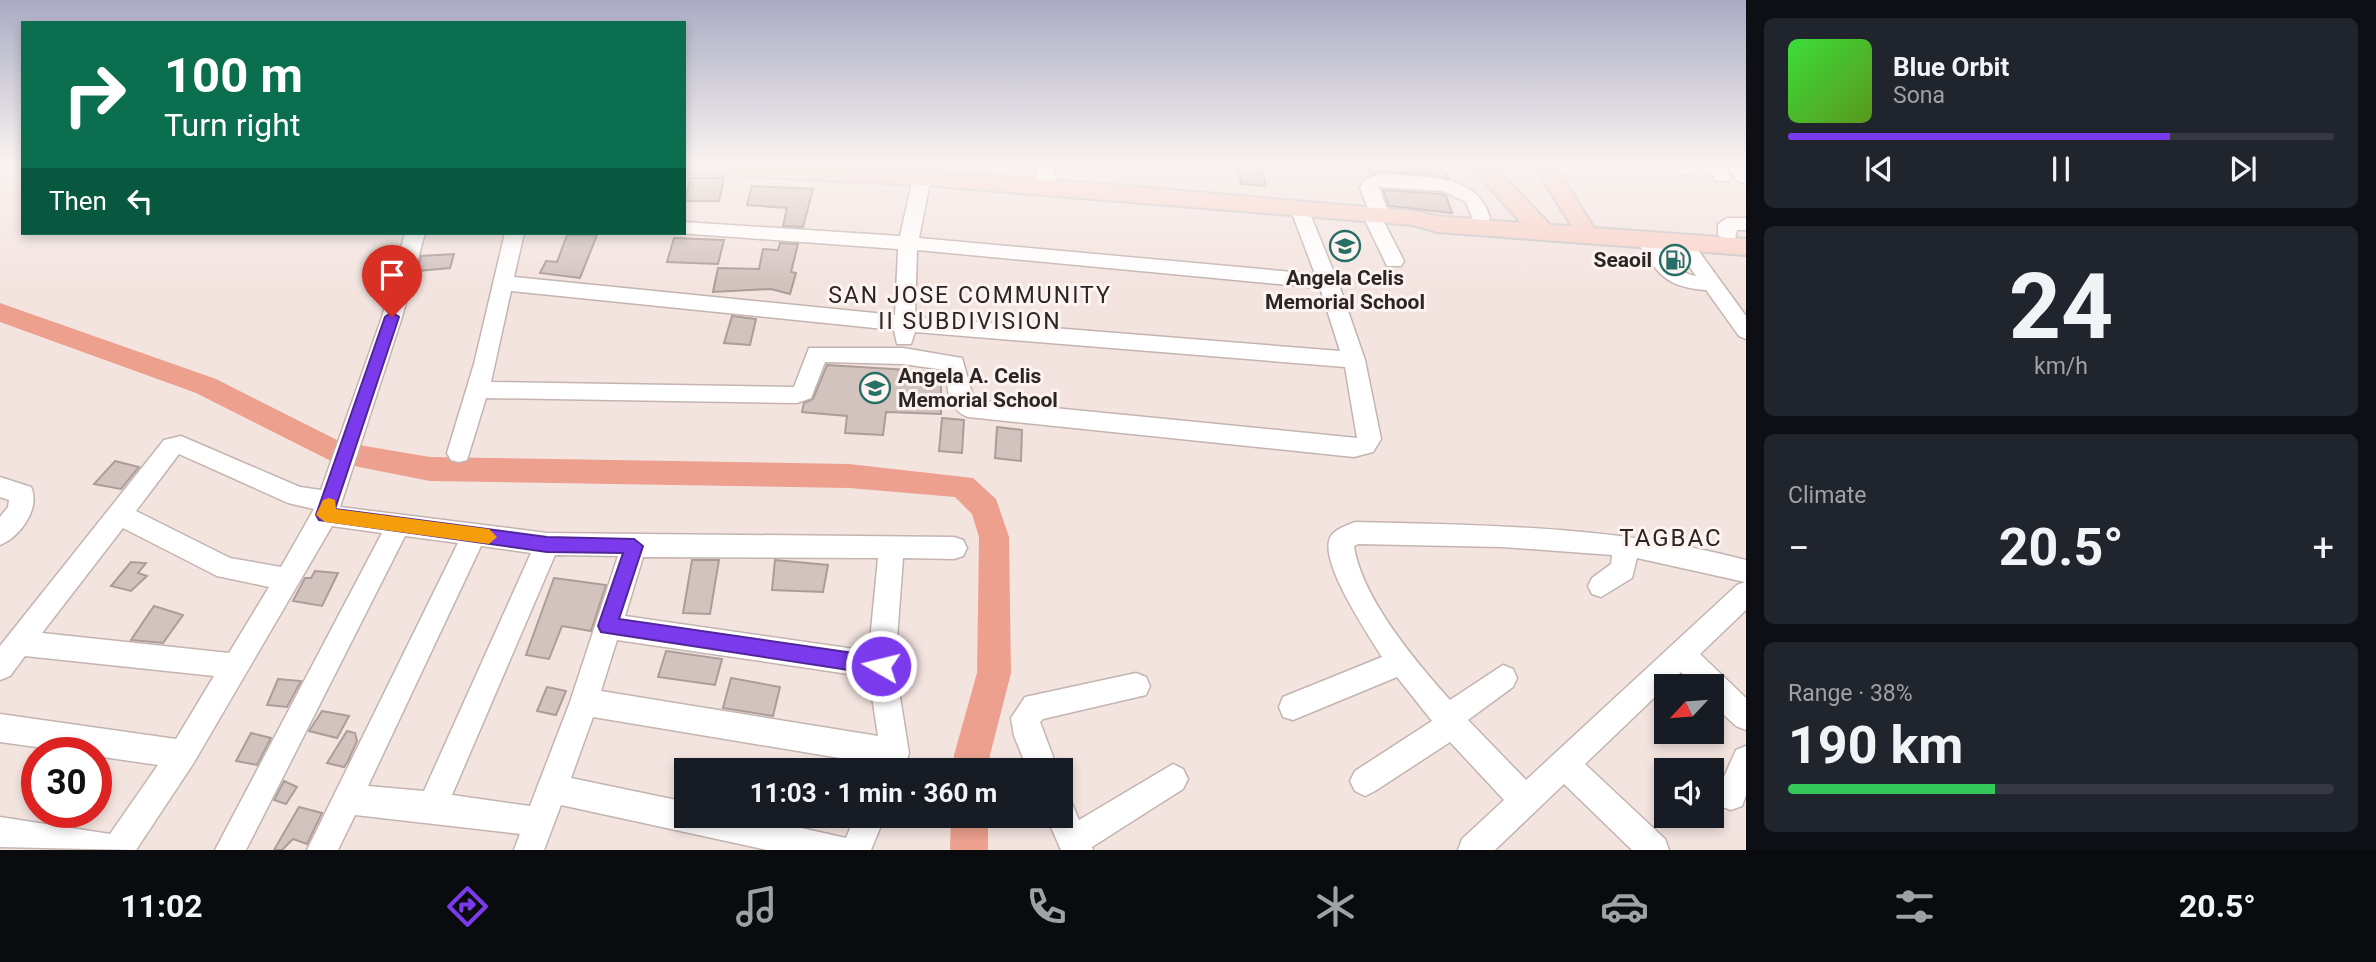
<!DOCTYPE html>
<html lang="en">
<head>
<meta charset="utf-8">
<style>
  :root { --surface:#171b24; --page:#20242c; --text:#f1f3f6; --muted:#9ea1a6; --line:#363941; --accent:#7c3aed }
  body { margin:0; font-family:Roboto,sans-serif; background:var(--page); color:var(--text); height:100vh; display:flex; flex-direction:column; font-size:26px; white-space:nowrap }
  * { box-sizing:border-box; margin:0 }
  p { font-size:23px; color:var(--muted) }
  .icon { flex:none; width:38px; height:38px; fill:none; stroke:currentColor; stroke-width:2; stroke-linecap:round; stroke-linejoin:round }
  .map { position:relative; flex:1; overflow:hidden }
  .drawer { display:flex; flex-direction:column; gap:18px; padding:18px; background:#0d0f14; width:630px }
  .drawer>* { flex:none }
  .guide { position:absolute; left:21px; top:21px; width:665px; height:214px; border-radius:0px; box-shadow:0 4px 10px #0003; background:#0b6e4f; color:#fff; overflow:hidden }
  .needle { width:46px; rotate:244deg }
  .tools { position:absolute; left:1654px; top:674px; display:grid; gap:14px }
  .tools a { display:grid; place-items:center; width:70px; height:70px; border-radius:0px; background:var(--surface); box-shadow:0 4px 10px #0003; font-size:35px }
  .speed { position:absolute; left:21px; top:737px; display:flex; gap:14px; font-size:35px; font-weight:700; text-align:center }
  .speed>* { display:grid; place-content:center; width:91px; height:91px; border-radius:50%; background:var(--surface); box-shadow:0 4px 10px #0003; line-height:1 }
  .speed .limit { border:10px solid #d22; background:#fff; color:#111 }
  .pin { position:absolute; display:grid; place-items:center; width:60px; height:60px; color:#fff; margin:-72px -30px; border-radius:50% 50% 50% 0; rotate:-45deg; box-shadow:0 0 7px #0007 }
  .pin .icon { rotate:45deg }
  .me { position:absolute; width:77px; margin:-38px; rotate:278deg; stroke-linejoin:round; filter:drop-shadow(0 0 5px #0008) }
  .turn { display:flex; align-items:center; gap:24px; height:147px; padding:0 28px; font-size:32px }
  .turn .icon { width:91px; height:91px; stroke-width:2.5 }
  .turn b { display:block; font-size:49px; line-height:60px }
  .then { display:flex; align-items:center; height:66px; padding:0 28px; background:#0003; gap:14px; font-size:26px }
  .big { font-size:52px; font-weight:700; line-height:1.1 }
  .drawer .widget { flex:1; display:flex; flex-direction:column; justify-content:center; gap:10px; min-width:0; padding:0 24px; border-radius:10px; background:var(--page) }
  .drawer .dial { align-items:center; gap:0 }
  .dial b { font-size:91px; line-height:1 }
  .song { display:flex; align-items:center; gap:21px }
  .cover { width:84px; height:84px; border-radius:10px; background:linear-gradient(135deg,hsl(120 70% 55%),hsl(90 70% 35%)) }
  .played { height:7px; border-radius:4px; background:linear-gradient(90deg,var(--accent) 70%,var(--line) 70%) }
  .keys { display:flex; justify-content:space-around; direction:ltr }
  .heat { display:flex; justify-content:space-between; align-items:center; font-size:38px; direction:ltr }
  .charge { height:10px; border-radius:5px; background:linear-gradient(90deg,#34c759 38%,var(--line) 0) }
  .trip { position:absolute; left:674px; top:758px; width:399px; height:70px; border-radius:0px; background:var(--surface); box-shadow:0 4px 10px #0003; font-weight:700; line-height:70px; text-align:center }
  .tabs { display:flex; height:112px; justify-content:space-around; align-items:center; background:#090b0e; color:var(--muted) }
  .tabs .icon { width:49px; height:49px }
  .tabs .on { color:var(--accent) }
  .tabs b { font-size:32px; color:var(--text) }
  main { display:flex; flex:1; min-height:0 }
  .map>svg:first-child { display:block }
  .lines { fill:none; stroke-linecap:round; stroke-linejoin:round }
  .river { fill:#eda08e; fill-rule:evenodd }
  .building { fill:#d3c3bf; stroke:#ac9d99; stroke-width:2 }
  .minor-casing { stroke:#c4b4b0; stroke-width:3 }
  .major-casing { stroke:#c8c6c6; stroke-width:4 }
  .minor { fill:#fff; fill-rule:evenodd }
  .major { fill:#f9d2c8; fill-rule:evenodd }
  .route { fill:#7c3aed; stroke:#51269a; stroke-width:2 }
  .slow { fill:#f59e0b }
  .labels { text-anchor:middle; dominant-baseline:central; stroke-width:6; stroke-linejoin:round; paint-order:stroke }
  .poi-label { font-size:21px; font-weight:bold; fill:#2b2524; stroke:#fdf3f0; text-anchor:end }
  .neighbourhood-label { font-size:23px; letter-spacing:2px; fill:#2b2524; stroke:#fdf3f0 }
  .quarter-label { font-size:24px; letter-spacing:2px; fill:#2b2524; stroke:#fdf3f0 }
</style>
</head>
<body>
<main>
<div class="map">
<svg width="1746" height="850" viewBox="0 0 1746 850">
  <rect width="100%" height="100%" fill="#f4e4e0"/>
  <g class="lines">
    <g class="river">
      <polygon points="0,303 216,379 343,443 347,451 359,445 430,457 849,464 973,478 996,499 1009,537 1011,673 990,755 990,770 954,770 954,755 977,673 979,537 972,514 955,497 849,488 430,481 359,467 349,464 345,456 333,462 196,393 0,322"/>
      <polygon points="951,816 988,816 988,850 950,850"/>
    </g>
  </g>
  <g class="building">
    <polygon points="1236,164 1260,164 1266,186 1241,184"/>
    <polygon points="1368,164 1439,164 1449,178 1381,171 1371,174"/>
    <polygon points="690,178 724,178 719,201 685,201"/>
    <polygon points="752,186 813,189 803,227 783,226 787,208 747,205"/>
    <polygon points="1383,190 1442,194 1446,196 1452,213 1389,206"/>
    <polygon points="567,235 597,235 580,278 540,273 546,261 557,262"/>
    <polygon points="674,238 724,240 718,264 667,262"/>
    <polygon points="780,243 798,244 791,272 796,273 790,294 771,289 713,292 718,268 759,269 763,249 778,250"/>
    <polygon points="454,254 450,268 417,271 421,256"/>
    <polygon points="732,316 756,319 750,345 724,343"/>
    <polygon points="827,365 941,372 941,414 886,412 883,435 845,433 847,416 802,412 804,403 813,399"/>
    <polygon points="942,418 964,420 962,453 939,451"/>
    <polygon points="997,427 1022,430 1021,461 995,458"/>
    <polygon points="115,461 139,467 121,489 94,484"/>
    <polygon points="692,560 719,560 710,614 683,613"/>
    <polygon points="775,560 828,565 823,592 772,590"/>
    <polygon points="131,562 146,563 138,573 147,576 131,591 111,586"/>
    <polygon points="315,571 338,573 322,606 293,601 305,578 311,578"/>
    <polygon points="554,578 606,585 591,631 562,626 549,659 526,655"/>
    <polygon points="154,606 183,615 163,643 131,640"/>
    <polygon points="666,651 722,659 715,685 658,677"/>
    <polygon points="731,678 780,687 773,716 723,708"/>
    <polygon points="278,679 301,681 287,707 267,705"/>
    <polygon points="547,687 566,691 556,715 537,711"/>
    <polygon points="322,711 349,716 337,738 309,731"/>
    <polygon points="347,731 355,733 357,741 348,761 344,767 327,763"/>
    <polygon points="251,733 271,738 257,765 236,761"/>
    <polygon points="284,781 297,787 286,804 274,800"/>
    <polygon points="299,807 322,813 307,844 293,839 282,850 274,850"/>
  </g>
  <g class="lines">
    <g class="minor-casing">
      <g id="minor">
        <polygon points="1036,164 1054,164 1056,187 1053,191 1047,193 1038,187"/>
        <polygon points="1674,164 1692,164 1696,170 1693,174 1681,174"/>
        <polygon points="1705,164 1723,164 1731,177 1728,181 1716,181"/>
        <polygon points="1726,164 1744,164 1746,183 1738,182"/>
        <path d="M922,172L931,178L919,238L1315,274L1290,208L1299,202L1306,204L1338,282L1365,360L1381,439L1373,452L1354,457L968,417C948,410 948,389 945,370L903,364L825,362L811,398L797,403L486,398L467,460L459,462L451,460L447,453L474,364L505,233H524L514,277L895,315L898,249L679,233H684V222L900,236L913,178ZM917,250L1320,288L1340,351L915,317ZM511,291L894,330L897,344H911L915,332L1345,367L1357,438L974,400L962,358L903,348H809L794,387L491,382Z"/>
        <path d="M1381,174C1420,178 1478,171 1490,218L1488,222H1474L1466,202L1443,191L1379,187L1389,215L1383,220L1404,261L1401,266H1387L1362,214L1368,209L1360,188L1365,179Z"/>
        <polygon points="1727,218 1746,218 1746,230 1737,230 1735,239 1728,241 1718,235 1718,224"/>
        <path d="M405,233H425L402,317L340,507L547,533L954,537L963,540L967,548L963,556L954,559L903,558L895,666L909,753L904,770H874L876,764L593,717L571,778L686,802V816H748L846,838L855,816H885L871,850H767L561,805L544,850H514L520,834L355,815L338,850H307L458,543L405,536L246,850H215L382,533L332,526L193,764L136,850L0,847V817L110,834L158,765L96,756V752H73L0,742V714L176,739L214,676L25,656L10,676L0,680V646L164,440L181,436L300,487L321,490L382,317ZM179,454L288,503L314,509L281,567L230,558L136,511ZM123,528L217,576L269,587L229,653L42,633ZM481,546L531,553L424,791L368,786ZM555,555L618,556L570,702L530,806L452,795ZM643,557L878,558L869,651L625,616ZM617,640L869,677L878,736L601,691Z"/>
        <path d="M1647,235C1668,240 1666,271 1696,276L1673,243L1676,239H1690L1746,316V339L1739,336L1706,290C1665,287 1658,274 1637,241Z"/>
        <path d="M0,477L31,487C41,508 20,537 0,545V517L8,507L9,500L0,497Z"/>
        <path d="M1355,522C1487,525 1617,526 1746,560V610L1700,654L1746,698V730L1736,726L1712,704V686H1694L1681,672L1585,764L1665,839L1669,850H1632L1564,784L1495,850H1458L1462,839L1504,800L1450,742L1375,791L1365,796L1355,791L1350,781L1355,771L1432,721L1397,677L1293,720L1283,717L1279,707L1283,697L1382,657C1368,634 1323,568 1329,541C1331,530 1346,526 1355,522ZM1358,544L1502,547L1612,555L1611,564L1592,578L1588,586L1592,594L1601,597L1632,578L1637,558L1745,582L1737,585L1526,780L1468,720L1513,687L1517,678L1513,669L1503,665L1450,700C1416,662 1361,597 1354,546Z"/>
        <polygon points="1136,673 1146,677 1150,686 1146,695 1043,719 1040,722 1058,770 1028,770 1014,736 1011,718 1025,697"/>
        <polygon points="1746,746 1746,795 1742,806 1731,810 1720,806 1716,795 1736,750"/>
        <polygon points="1173,764 1183,769 1188,779 1183,789 1092,847 1093,850 1061,850 1046,816 1060,816 1060,797 1071,801 1079,820"/>
      </g>
    </g>
    <g class="major-casing">
      <path id="major" d="M684,164C928,164 1171,191 1413,211L1437,216L1521,223L1469,164H1492L1550,225L1572,226L1532,164H1554L1594,228L1746,239V255L1437,232L1413,225L922,185L684,173Z"/>
    </g>
    <use href="#minor" class="minor"/>
    <use href="#major" class="major"/>
  </g>
  <linearGradient id="sky" x2="0" y2="1"><stop stop-color="#aaacc4"/><stop offset="0.58" stop-color="#faf3f1"/><stop offset="1" stop-color="#faf3f1" stop-opacity="0"/></linearGradient>
  <rect width="1746" height="283" fill="url(#sky)"/>
  <polygon class="route" points="392,312 399,317 335,509 547,537 634,539 643,546 619,619 881,657 888,660 891,666 888,672 881,675 601,632 598,626 623,553 547,552 319,520 316,515 385,317"/>
  <polygon class="slow" points="329,498 335,500 336,509 489,529 497,537 489,544 325,522 316,515 323,500"/>
  <defs>
    <g id="school-ring" transform="scale(1.575)"><circle r="9.5" fill="#fdf3f0" stroke="#276f66" stroke-width="1.5"/><path d="M0-5L7-2L0 1L-7-2ZM-4 1L0 2.5L4 1V4Q0 6-4 4Z" fill="#276f66"/></g>
    <g id="fuel-ring" transform="scale(1.575)"><circle r="9.5" fill="#fdf3f0" stroke="#276f66" stroke-width="1.5"/><path d="M-5.5-6h7V0h2V4h1.3V-2.5L3-4.5l.8-.8L6-3V5H2.5V1h-1V6h-7ZM-4.2-4.7v3.2H.2V-4.7Z" fill="#276f66"/></g>
  </defs>
  <g fill-rule="evenodd">
    <use href="#school-ring" x="1345" y="246"/>
    <use href="#fuel-ring" x="1675" y="260"/>
    <use href="#school-ring" x="875" y="388"/>
  </g>
  <g class="labels">
    <g class="poi-label">
      <text x="1652" y="260">Seaoil</text>
      <text x="1345" y="278" text-anchor="middle">Angela Celis<tspan x="1345" dy="24">Memorial School</tspan></text>
      <text x="898" y="376" text-anchor="start">Angela A. Celis<tspan x="898" dy="24">Memorial School</tspan></text>
    </g>
    <g class="neighbourhood-label">
      <text x="970" y="295">SAN JOSE COMMUNITY<tspan x="970" dy="26">II SUBDIVISION</tspan></text>
    </g>
    <g class="quarter-label">
      <text x="1671" y="538">TAGBAC</text>
    </g>
  </g>
</svg>
<div class="tools">
<a><svg class="needle" viewBox="-14 -14 28 28"><path d="M0-13l5 13h-10z" fill="#e53935"/><path d="M0 13l5-13h-10z" fill="#9ea1a6"/></svg></a>
<a><svg class="icon" aria-label="sound" viewBox="0 0 24 24"><path d="M4 9h4l5-4v14l-5-4H4zM17 9q2 3 0 6"/></svg></a>
</div>
<div class="speed"><div class="limit">30</div></div>
<div class="pin" style="left:392px;top:317px;background:#d93025"><svg class="icon" aria-label="arrive" viewBox="0 0 24 24"><path d="M6 21V4h12l-3 4 3 4H6"/></svg></div>
<svg class="me" style="left:881px;top:666px" viewBox="-20 -20 40 40"><circle r="17" fill="#7c3aed" stroke="#fff" stroke-width="3"/><path d="M0-11L8 9 0 5-8 9z" fill="#fff"/></svg>
<div class="trip">11:03 · 1 min · 360 m</div>
<div class="guide">
<div class="turn"><svg class="icon" aria-label="right" viewBox="0 0 24 24"><path d="M7 20v-9h11M14 6l5 5-5 5"/></svg><div><b>100 m</b>Turn right</div></div>
<div class="then">Then<svg class="icon" aria-label="left" viewBox="0 0 24 24"><path d="M17 20v-9H6M10 6l-5 5 5 5"/></svg></div>
</div>
</div>
<section class="drawer">
<div class="widget">
<div class="song"><i class="cover"></i><div><b>Blue Orbit</b><p>Sona</p></div></div>
<div class="played"></div>
<div class="keys"><svg class="icon" aria-label="previous" viewBox="0 0 24 24"><path d="M18 5L8 12l10 7zM5 5v14"/></svg><svg class="icon" aria-label="pause" viewBox="0 0 24 24"><path d="M8 5v14M16 5v14"/></svg><svg class="icon" aria-label="next" viewBox="0 0 24 24"><path d="M6 5l10 7-10 7zM19 5v14"/></svg></div>
</div>
<div class="widget dial"><b>24</b><p>km/h</p></div>
<div class="widget"><p>Climate</p>
<div class="heat"><a>−</a><b class="big">20.5°</b><a>+</a></div>
</div>
<div class="widget"><p>Range · 38%</p><b class="big">190 km</b><div class="charge"></div></div>
</section>
</main>
<nav class="tabs">
<b>11:02</b>
<svg class="icon on" aria-label="directions" viewBox="0 0 24 24"><path d="M12 3l9 9-9 9-9-9zM9 14v-3h6M13 9l2 2-2 2"/></svg>
<svg class="icon" aria-label="music" viewBox="0 0 24 24"><path d="M9 18V5l10-2v13"/><circle cx="6" cy="18" r="3"/><circle cx="16" cy="16" r="3"/></svg>
<svg class="icon" aria-label="phone" viewBox="0 0 24 24"><path d="M5 4h4l2 5-3 2q2 4 5 5l2-3 5 2v4C11 20 4 13 5 4z"/></svg>
<svg class="icon" aria-label="climate" viewBox="0 0 24 24"><path d="M12 3v18M4 7l16 10M4 17L20 7"/></svg>
<svg class="icon" aria-label="car" viewBox="0 0 24 24"><path d="M5 17H2v-5l4-1 3-4h7l3 4 3 1v5h-3M9 17h6M6 11h13"/><circle cx="7" cy="17" r="2"/><circle cx="17" cy="17" r="2"/></svg>
<svg class="icon" aria-label="filters" viewBox="0 0 24 24"><path d="M4 7h16M4 17h16"/><circle cx="9" cy="7" r="2"/><circle cx="15" cy="17" r="2"/></svg>
<b>20.5°</b>
</nav>
</body>
</html>
